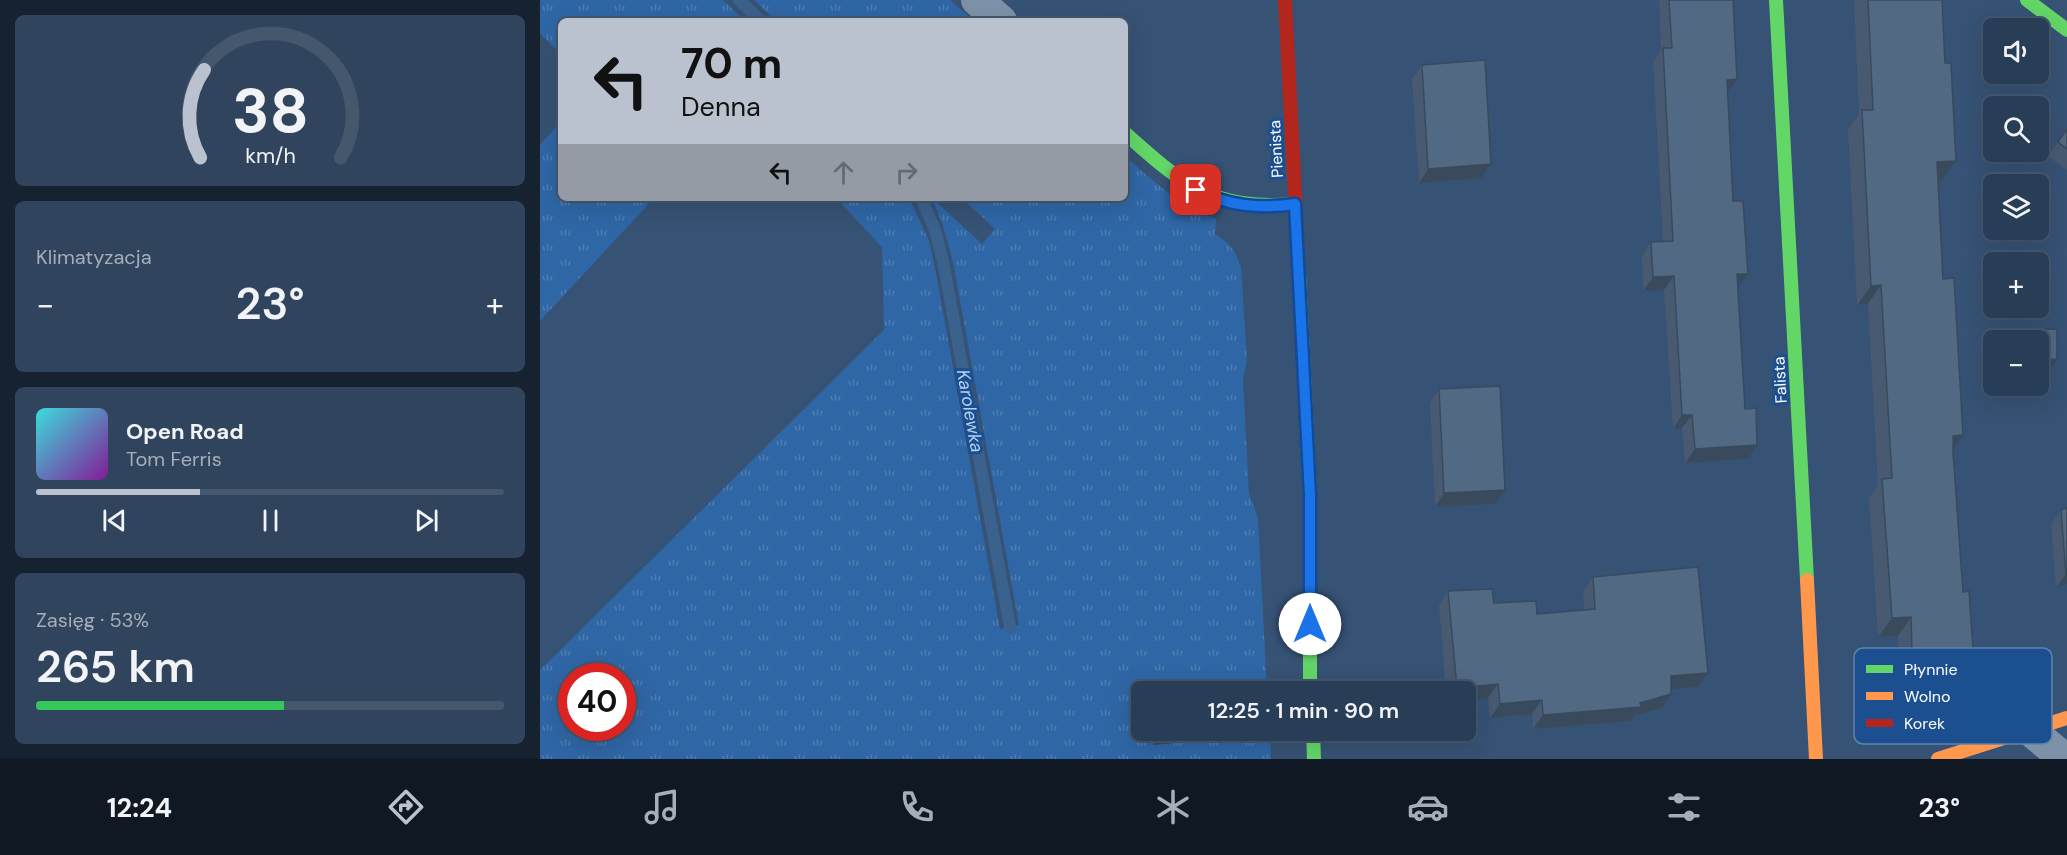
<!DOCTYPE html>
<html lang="pl">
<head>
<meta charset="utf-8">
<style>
  :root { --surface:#283e57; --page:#30455d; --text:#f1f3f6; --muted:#a5aeba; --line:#44576d; --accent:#b9c2ce }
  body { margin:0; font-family:"DM Sans",sans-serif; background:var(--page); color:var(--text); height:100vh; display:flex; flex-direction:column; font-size:22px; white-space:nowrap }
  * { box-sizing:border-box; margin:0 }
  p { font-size:20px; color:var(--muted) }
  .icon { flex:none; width:33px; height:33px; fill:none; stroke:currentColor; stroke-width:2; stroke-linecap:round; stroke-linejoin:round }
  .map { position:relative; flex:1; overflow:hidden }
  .details { display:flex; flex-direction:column; gap:15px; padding:15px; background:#162230; width:540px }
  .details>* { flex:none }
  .guide { position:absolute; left:18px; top:18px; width:570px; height:183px; border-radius:9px; box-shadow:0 6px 24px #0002,0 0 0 2px var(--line); background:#b9c2ce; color:#111; overflow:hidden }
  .fabs { position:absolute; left:1443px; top:18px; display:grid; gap:12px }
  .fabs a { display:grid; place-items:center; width:66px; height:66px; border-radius:9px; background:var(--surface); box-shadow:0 6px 24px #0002,0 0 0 2px var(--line); font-size:30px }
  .speed { position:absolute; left:18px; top:663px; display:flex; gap:12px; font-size:30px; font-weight:700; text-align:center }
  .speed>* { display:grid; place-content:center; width:78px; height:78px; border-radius:50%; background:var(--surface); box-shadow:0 6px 24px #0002,0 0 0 2px var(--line); line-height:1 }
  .speed .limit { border:9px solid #d22; background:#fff; color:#111 }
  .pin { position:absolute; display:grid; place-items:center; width:51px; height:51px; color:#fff; margin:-26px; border-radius:12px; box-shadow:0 3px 9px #0006 }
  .me { position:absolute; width:66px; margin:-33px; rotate:0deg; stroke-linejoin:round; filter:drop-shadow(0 0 4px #0008) }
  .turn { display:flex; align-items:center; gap:21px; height:126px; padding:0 24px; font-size:27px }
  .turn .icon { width:78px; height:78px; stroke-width:2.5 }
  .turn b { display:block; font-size:42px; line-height:51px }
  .lanes { display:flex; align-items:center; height:57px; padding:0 24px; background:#0003; justify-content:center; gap:30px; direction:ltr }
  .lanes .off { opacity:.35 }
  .big { font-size:45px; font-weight:600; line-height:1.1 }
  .details .card { flex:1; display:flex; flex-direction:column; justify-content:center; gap:9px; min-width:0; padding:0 21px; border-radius:9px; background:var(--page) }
  .details .dial { align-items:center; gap:0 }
  .dial svg { height:156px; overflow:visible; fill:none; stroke:var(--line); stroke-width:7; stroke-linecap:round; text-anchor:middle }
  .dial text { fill:var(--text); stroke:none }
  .song { display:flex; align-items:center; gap:18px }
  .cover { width:72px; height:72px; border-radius:9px; background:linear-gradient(135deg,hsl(180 70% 55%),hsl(290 70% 35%)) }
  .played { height:6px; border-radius:3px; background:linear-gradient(90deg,var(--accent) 35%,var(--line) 35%) }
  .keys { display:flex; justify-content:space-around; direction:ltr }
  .heat { display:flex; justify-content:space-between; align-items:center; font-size:33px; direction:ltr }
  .charge { height:9px; border-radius:4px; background:linear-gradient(90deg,#34c759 53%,var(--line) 0) }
  .trip { position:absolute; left:591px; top:681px; width:345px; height:60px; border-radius:9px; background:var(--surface); box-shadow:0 6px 24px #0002,0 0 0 2px var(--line); font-weight:600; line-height:60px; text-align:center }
  .tabs { display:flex; height:96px; justify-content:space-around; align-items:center; background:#101923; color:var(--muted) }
  .tabs .icon { width:42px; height:42px }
  .tabs .active { color:var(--accent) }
  .tabs b { font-size:27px; color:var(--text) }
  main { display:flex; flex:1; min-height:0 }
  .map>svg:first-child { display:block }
  .grass { fill:url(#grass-tufts); fill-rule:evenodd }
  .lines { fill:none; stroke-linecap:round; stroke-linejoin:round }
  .stream { stroke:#3b618d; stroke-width:12 }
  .street { stroke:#7d92a8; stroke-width:32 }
  .fast { stroke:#63d668; stroke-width:14 }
  .slow { stroke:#ff974d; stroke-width:14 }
  .jam { stroke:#b3261e; stroke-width:14 }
  .wall { fill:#475a72 }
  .shaded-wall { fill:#394a5c }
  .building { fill:#526984; stroke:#394a5c; stroke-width:1.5 }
  .route-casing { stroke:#114b97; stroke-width:15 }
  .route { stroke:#1a73e8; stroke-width:10 }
  .labels { text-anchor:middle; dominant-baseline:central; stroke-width:6; stroke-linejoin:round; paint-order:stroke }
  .street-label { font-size:16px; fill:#fff; stroke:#1b4f8f }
  .water-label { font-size:18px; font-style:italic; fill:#b5d3f5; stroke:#1b4f8f }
  .key { fill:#1b4f8f; stroke:#5f84b1; stroke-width:1.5 }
  .key-label { font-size:16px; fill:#fff }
</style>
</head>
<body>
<main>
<section class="details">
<div class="card dial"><svg viewBox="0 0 100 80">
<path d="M14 69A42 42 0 1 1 86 69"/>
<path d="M14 69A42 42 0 0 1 16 24" stroke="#b9c2ce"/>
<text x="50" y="56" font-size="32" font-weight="700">38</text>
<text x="50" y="72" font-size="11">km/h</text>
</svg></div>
<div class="card"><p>Klimatyzacja</p>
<div class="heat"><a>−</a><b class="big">23°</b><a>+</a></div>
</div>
<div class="card">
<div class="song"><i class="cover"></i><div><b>Open Road</b><p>Tom Ferris</p></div></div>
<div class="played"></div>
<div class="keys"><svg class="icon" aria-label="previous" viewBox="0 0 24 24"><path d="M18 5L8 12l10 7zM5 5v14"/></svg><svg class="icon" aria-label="pause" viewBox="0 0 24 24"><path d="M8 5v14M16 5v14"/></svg><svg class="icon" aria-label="next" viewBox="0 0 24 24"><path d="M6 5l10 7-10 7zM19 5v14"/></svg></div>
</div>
<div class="card"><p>Zasięg · 53%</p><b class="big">265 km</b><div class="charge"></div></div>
</section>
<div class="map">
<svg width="1527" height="759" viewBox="0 0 1527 759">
  <defs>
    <pattern id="grass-tufts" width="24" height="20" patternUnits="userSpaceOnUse" patternTransform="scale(1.5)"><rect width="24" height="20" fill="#2f66a5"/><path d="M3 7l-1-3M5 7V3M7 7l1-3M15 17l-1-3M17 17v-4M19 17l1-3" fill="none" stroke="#4e7db2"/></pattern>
  </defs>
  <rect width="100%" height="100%" fill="#365274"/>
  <g class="grass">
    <polygon points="0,0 183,0 205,21 21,21 21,55 0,33"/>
    <polygon points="214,0 410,0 434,21 236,21"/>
    <polygon points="21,121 21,198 114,198 0,321 0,145"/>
    <path d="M585,156C613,181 640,206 676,219L675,234C690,243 696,251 701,268L707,359L703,380L709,493L718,518L727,691L602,692V730L730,731L731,759H0V670L344,330L342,247L296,198H369L389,241L396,273L460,629L479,625L413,262L403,226L392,198L442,244L455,229L422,198H585ZM32,676H82V728H32Z"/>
  </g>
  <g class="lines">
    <g class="stream">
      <polyline points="199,0 221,21"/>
      <polyline points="381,198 395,230 403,261 470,627"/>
    </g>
    <g class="street">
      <polyline points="437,0 461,21"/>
      <polyline points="1490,730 1525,759"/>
    </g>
    <g class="fast">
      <polyline points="1236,0 1267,580"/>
      <polyline points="1487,0 1527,30"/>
      <path d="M585,133C644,186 672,210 755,204"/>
      <polyline points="759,273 770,495 770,692"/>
      <polyline points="773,730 774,759"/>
    </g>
    <g class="slow">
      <polyline points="1267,580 1276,759"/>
      <polyline points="1398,759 1527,718"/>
    </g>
    <polyline class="jam" points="745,0 759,273"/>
  </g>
  <g class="wall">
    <polygon points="1119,0 1193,0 1187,93 1193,201 1205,409 1217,445 1208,459 1145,463 1142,428 1133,429 1124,290 1103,291 1102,256 1111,242 1123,242 1113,62 1121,50"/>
    <polygon points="1315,0 1402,0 1402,180 1398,181 1413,451 1423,592 1433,649 1420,669 1359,671 1358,636 1338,637 1329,498 1338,485 1328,304 1317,305 1308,129 1319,115 1314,1"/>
    <polygon points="882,65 951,164 941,178 879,183 872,79"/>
    <polygon points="1527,129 1527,170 1508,156"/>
    <polygon points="1517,329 1517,359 1512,367 1498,367 1498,340 1482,340 1482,337 1487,330"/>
    <polygon points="899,389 965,490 955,504 895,507 890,403"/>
    <polygon points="1527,508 1527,584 1516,588 1511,524 1521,510"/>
    <polygon points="1053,577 1168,673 1158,687 1131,689 1122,708 1095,715 1091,721 993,729 992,714 950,718 948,698 926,700 926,692 906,692 899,605 908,591 997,614 1044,610 1043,591"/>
    <polygon points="612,730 651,730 651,735 646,742 613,745"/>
  </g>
  <g class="shaded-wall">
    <polygon points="1197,79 1187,93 1187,80"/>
    <polygon points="1416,161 1402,180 1384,181 1397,162"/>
    <polygon points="951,164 941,178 879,183 888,169"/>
    <polygon points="1197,274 1208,274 1198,287"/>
    <polygon points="1134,276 1124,290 1103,291 1113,277"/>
    <polygon points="1341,285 1328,304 1317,305 1331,286"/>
    <polygon points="1517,359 1512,367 1498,367 1498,360"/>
    <polygon points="1142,415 1152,415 1142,428 1133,429"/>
    <polygon points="1423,435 1410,455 1413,436"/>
    <polygon points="1217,445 1208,459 1145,463 1155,449"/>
    <polygon points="965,490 955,504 895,507 904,493"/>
    <polygon points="1527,573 1527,584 1516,588 1526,574"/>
    <polygon points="1371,617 1358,636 1338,637 1352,618"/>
    <polygon points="1433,649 1420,669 1359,671 1372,652"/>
    <polygon points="1168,673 1158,687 1121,690 1131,676"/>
    <polygon points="958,684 948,698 926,700 926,692 915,692 917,688"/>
    <polygon points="1131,694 1122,708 1095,715 1091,721 993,729 1003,715"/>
    <polygon points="1002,700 992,714 950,718 960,704"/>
    <polygon points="651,735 646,742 613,745 618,738"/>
  </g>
  <g class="building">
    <polygon points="1129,0 1193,0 1197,79 1187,80 1193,201 1203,201 1208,274 1197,274 1205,409 1216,408 1217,445 1155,449 1152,415 1142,415 1134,276 1113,277 1111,242 1133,241 1123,48 1132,48"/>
    <polygon points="1328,0 1402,0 1405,63 1411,63 1416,161 1397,162 1403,279 1414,278 1423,435 1413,436 1413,452 1423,592 1429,591 1433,649 1372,652 1371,617 1352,618 1342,479 1352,478 1341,285 1331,286 1322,110 1333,110"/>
    <polygon points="945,60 951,164 888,169 882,65"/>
    <polygon points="1527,129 1527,149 1518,142"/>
    <polygon points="1517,329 1517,359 1498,360 1498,340 1487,340 1487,330"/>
    <polygon points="960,386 965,490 904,493 899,389"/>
    <polygon points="1527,508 1527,573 1526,574 1521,510"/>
    <polygon points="1158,567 1168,673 1131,676 1131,694 1100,703 1101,707 1003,715 1002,700 960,704 958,684 917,688 908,591 952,589 954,603 996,601 997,614 1055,609 1053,577"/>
    <polygon points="618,730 651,730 651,735 618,738"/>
  </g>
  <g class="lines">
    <g class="route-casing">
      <path id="route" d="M656,190C689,206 719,209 755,204L770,495V624"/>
    </g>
    <use href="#route" class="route"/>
  </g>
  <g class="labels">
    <g class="street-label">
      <text transform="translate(736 149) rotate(-93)">Pienista</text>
      <text transform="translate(1240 380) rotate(-93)">Falista</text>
    </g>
    <g class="water-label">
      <text transform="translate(430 411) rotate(80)">Karolewka</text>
    </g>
  </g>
  <rect x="1314" y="648" width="198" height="96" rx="9" class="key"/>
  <rect x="1326" y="665" width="27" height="8" fill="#63d668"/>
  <rect x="1326" y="692" width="27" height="8" fill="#ff974d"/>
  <rect x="1326" y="719" width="27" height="8" fill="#b3261e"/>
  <g class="key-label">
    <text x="1364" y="675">Płynnie</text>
    <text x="1364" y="702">Wolno</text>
    <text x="1364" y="729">Korek</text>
  </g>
</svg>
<div class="fabs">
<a><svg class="icon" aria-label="sound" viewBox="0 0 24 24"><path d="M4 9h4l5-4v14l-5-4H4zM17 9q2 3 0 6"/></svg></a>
<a><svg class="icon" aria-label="search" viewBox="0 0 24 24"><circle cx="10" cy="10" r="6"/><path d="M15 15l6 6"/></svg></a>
<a><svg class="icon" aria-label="layers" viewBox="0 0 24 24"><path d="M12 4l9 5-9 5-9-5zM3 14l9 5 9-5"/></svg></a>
<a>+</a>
<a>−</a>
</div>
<div class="speed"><div class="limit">40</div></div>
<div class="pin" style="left:656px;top:190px;background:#d93025"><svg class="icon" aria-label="arrive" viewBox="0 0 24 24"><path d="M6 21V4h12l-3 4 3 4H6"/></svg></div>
<svg class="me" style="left:770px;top:624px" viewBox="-20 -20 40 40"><circle r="19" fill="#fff"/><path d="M0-13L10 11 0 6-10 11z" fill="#1a73e8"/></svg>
<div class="trip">12:25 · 1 min · 90 m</div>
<div class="guide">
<div class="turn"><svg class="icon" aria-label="left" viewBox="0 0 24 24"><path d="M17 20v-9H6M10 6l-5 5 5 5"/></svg><div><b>70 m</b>Denna</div></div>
<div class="lanes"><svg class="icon" aria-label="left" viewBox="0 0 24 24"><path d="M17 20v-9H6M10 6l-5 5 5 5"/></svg><svg class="icon off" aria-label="ahead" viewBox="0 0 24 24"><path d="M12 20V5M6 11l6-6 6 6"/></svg><svg class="icon off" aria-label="right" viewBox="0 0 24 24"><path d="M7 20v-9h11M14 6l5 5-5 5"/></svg></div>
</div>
</div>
</main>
<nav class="tabs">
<b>12:24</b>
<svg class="icon active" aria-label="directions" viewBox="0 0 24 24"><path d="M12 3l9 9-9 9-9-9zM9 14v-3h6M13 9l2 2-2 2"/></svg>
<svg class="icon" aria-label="music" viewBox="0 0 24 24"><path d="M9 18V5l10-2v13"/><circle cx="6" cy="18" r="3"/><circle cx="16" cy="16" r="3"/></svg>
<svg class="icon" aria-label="phone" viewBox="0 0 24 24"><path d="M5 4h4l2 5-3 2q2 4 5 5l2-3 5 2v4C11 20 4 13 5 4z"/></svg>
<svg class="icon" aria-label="climate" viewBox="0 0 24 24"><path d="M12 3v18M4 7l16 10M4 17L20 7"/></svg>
<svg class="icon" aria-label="car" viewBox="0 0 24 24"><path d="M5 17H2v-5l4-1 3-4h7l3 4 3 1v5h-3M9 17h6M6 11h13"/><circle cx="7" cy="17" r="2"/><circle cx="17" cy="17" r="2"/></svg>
<svg class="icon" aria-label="filters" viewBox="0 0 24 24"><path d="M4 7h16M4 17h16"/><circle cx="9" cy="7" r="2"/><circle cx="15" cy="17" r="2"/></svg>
<b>23°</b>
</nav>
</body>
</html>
